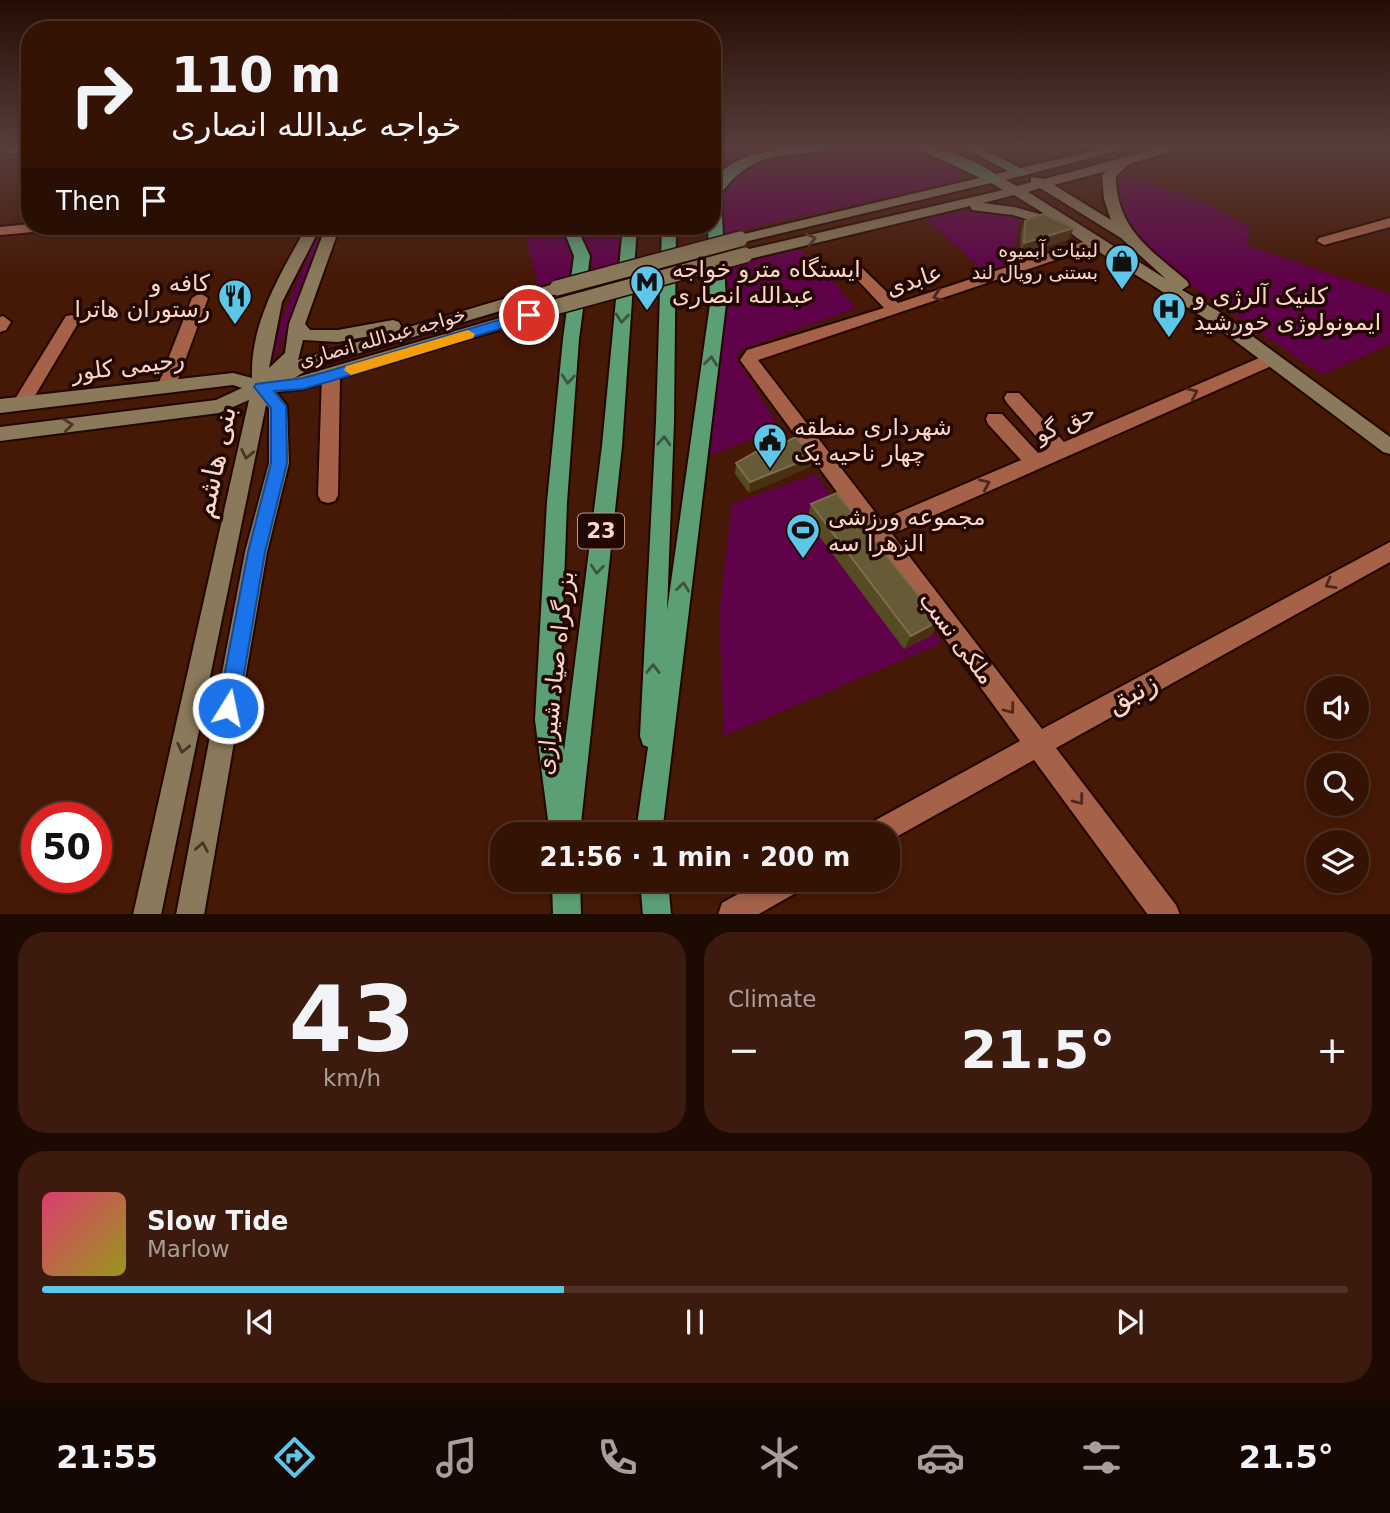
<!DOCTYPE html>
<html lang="en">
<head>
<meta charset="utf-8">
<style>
  :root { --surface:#341204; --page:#3c1b0e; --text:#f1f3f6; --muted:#a99e9a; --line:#4e3226; --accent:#5cc7e8 }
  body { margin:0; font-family:"DejaVu Sans",Cairo,sans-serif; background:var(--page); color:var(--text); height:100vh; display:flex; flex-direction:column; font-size:26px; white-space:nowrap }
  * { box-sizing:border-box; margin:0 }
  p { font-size:23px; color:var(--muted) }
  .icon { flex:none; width:38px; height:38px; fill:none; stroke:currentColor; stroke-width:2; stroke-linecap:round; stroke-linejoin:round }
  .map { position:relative; height:914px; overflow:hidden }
  .details { display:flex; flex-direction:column; gap:18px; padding:18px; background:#1d0a02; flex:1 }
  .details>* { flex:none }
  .hud { position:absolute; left:21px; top:21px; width:700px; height:214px; border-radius:28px; box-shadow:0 4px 10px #0003,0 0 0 2px var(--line); background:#341204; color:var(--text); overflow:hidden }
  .tools { position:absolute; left:1306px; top:676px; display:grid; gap:14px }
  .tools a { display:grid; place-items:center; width:63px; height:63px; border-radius:50%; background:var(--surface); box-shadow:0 4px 10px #0003,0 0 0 2px var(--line); font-size:35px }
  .speed { position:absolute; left:21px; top:802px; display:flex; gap:14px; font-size:35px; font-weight:700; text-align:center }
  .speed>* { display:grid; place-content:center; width:91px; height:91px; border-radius:50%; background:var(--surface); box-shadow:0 4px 10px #0003,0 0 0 2px var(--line); line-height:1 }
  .speed .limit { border:10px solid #d22; background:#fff; color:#111 }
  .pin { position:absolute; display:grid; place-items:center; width:60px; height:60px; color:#fff; margin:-30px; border:4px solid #fff; border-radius:50%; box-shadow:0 2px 7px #0007 }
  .me { position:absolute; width:77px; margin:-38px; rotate:10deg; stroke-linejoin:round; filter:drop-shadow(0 0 5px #0008) }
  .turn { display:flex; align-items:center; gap:24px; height:147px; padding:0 35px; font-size:32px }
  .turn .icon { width:91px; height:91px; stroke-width:2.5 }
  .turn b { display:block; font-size:49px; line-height:60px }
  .then { display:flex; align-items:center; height:66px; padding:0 35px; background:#0003; gap:14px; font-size:26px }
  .big { font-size:52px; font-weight:600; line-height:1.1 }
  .details .tile { flex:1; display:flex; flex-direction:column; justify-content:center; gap:10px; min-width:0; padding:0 24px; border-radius:28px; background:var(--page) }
  .details .dial { align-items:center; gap:0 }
  .dial b { font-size:91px; line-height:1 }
  .song { display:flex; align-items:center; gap:21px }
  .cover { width:84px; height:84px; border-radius:10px; background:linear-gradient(135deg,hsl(340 70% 55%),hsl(60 70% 35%)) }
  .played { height:7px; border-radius:4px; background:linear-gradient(90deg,var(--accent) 40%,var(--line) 40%) }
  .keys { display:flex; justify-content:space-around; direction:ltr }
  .heat { display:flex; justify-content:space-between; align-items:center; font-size:38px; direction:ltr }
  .details .tiles { flex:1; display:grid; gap:18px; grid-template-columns:1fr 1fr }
  .tile:last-child { grid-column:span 2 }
  .trip { position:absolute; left:490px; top:822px; width:410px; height:70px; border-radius:28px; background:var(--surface); box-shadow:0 4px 10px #0003,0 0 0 2px var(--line); font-weight:600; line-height:70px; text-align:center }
  .dock { display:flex; height:112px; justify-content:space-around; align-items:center; background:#150702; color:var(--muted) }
  .dock .icon { width:49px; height:49px }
  .dock .current { color:var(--accent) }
  .dock b { font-size:32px; color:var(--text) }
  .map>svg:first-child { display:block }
  .green { fill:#5f024a }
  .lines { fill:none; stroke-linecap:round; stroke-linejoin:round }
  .minor-casing { stroke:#240600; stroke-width:4 }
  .secondary-casing { stroke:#240600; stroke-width:4 }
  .trunk-casing { stroke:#240600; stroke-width:4 }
  .minor { fill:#a56249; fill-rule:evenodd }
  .secondary { fill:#8a795a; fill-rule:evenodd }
  .trunk { fill:#5c9f75; fill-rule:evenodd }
  .secondary-bridge-casing { stroke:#240600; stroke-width:18; stroke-linecap:butt }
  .secondary-bridge { stroke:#8a795a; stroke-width:15 }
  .wall { fill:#554c24 }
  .shaded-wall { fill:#473111 }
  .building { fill:#665b36; stroke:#7e6e4c; stroke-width:2 }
  .oneway { stroke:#4b3525 }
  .oneway2 { stroke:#4f281b }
  .oneway3 { stroke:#3e543c }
  .route { fill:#1a73e8; stroke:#114b97; stroke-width:2 }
  .slow { fill:#f59e0b }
  .labels { text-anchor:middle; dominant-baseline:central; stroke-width:7; stroke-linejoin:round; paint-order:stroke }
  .far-poi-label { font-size:19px; fill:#fbd5c7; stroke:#210802; text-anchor:end }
  .far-street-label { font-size:19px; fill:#fbd5c7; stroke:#210802 }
  .shield { fill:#210802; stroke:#ba988c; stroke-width:2 }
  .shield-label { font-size:21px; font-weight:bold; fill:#fbd5c7 }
  .poi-label { font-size:23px; fill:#fbd5c7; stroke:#210802; text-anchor:start }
  .street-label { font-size:23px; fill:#fbd5c7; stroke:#210802 }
  .near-street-label { font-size:28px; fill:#fbd5c7; stroke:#210802 }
</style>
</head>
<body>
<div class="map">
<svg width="1390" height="915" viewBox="0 0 1390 915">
  <rect width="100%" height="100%" fill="#461806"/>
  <g class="green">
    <path d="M712,147H791C761,150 730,158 712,184Z"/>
    <path d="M884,147L935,154L960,167L959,180L953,182L723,234C722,218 718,200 726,186C751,145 841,150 884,147Z"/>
    <polygon points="1125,173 1208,204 1250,227 1246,245 1390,294 1390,344 1322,375 1182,279 1130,233 1113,199 1115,188"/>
    <path d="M972,209L1020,216C1015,247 1018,261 986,273L926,219Z"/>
    <path d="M321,226H328L270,369C276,322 303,270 321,226Z"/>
    <polygon points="523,226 558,226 571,246 577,277 539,288"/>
    <polygon points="580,226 620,226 618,266 592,273 591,253"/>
    <polygon points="800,249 816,263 856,308 740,350 736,356 779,428 709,456 727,266"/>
    <polygon points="815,474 942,643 724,736 719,616 732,504"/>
  </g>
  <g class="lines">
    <g class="minor-casing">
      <g id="minor">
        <rect x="5" y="147" width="25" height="6"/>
        <polygon points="1390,218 1390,227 1324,245 1317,241 1319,238"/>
        <polygon points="30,224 30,226 62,226 55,230 0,235 0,227"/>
        <polygon points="1095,238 1100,239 1102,242 1100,245 758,360 881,520 1021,460 988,424 986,419 988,414 1002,414 1038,453 1047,449 1007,403 1004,398 1007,393 1019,393 1064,442 1266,355 1278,355 1281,359 1278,363 892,534 1042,729 1390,542 1390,562 1056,748 1176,905 1180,915 1148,915 1034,760 887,842 887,835 861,835 865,826 1020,741 740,360 747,350 884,308 851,273 848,270 851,267 861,267 898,303"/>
        <polygon points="200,293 208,298 176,385 173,390 161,390 158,385 192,298"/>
        <polygon points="72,315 80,320 27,409 15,409 12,404 15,399 66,316"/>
        <polygon points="3,316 11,322 6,330 0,332 0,317"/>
        <polygon points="331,370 337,372 340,376 338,495 335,501 328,503 321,501 318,495 322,376 325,372"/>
        <polygon points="763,880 805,880 801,890 757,915 718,915 722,903"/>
      </g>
    </g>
    <g class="secondary-casing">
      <g id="secondary">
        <path d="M1109,147H1132L1006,180L1017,186L1031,182V177L1044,179L1163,147H1185L1129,164L1116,176C1116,229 1151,250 1187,281L1189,285L1182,290L1218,311L1390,437V454L1383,452L1206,319L1077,238L1063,226L1057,228L1013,215L972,210L970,206L745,260L737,255L745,250L1003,190L991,183L740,243L733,239L740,235ZM1106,171L1102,175L1104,199L1111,220L1054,185ZM1040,188L1121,238L1166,279L1028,192ZM1014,195L1050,217L1014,207L983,203Z"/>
        <path d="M307,226H321L282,302L269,368L285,353L289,324L326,226H340L305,324L310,330H338L393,320L399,322L401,326L399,330L557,283L565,288L563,292L313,367L294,378L555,302L563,307L561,311L303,389L276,392L287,406L289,463L267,552L204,915H176L245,552L269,463V408L266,405L161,915H133L249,400L219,413L0,441V427L216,400L242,388L233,385L0,413V399L233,373L252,378C250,322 281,273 307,226ZM391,332L301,359L298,360L303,340L338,342Z"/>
      </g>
    </g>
    <g class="trunk-casing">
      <g id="trunk">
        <path d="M794,147H831L825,151C777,157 753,152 721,193L726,304L663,825L659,834L641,835L637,825L648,747L643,745L640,736L656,422L662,226H676L674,422L667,611L710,304L708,226H712C712,215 709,197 712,187C722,156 768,151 794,147Z"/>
        <path d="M915,147C940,147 982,161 1001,179L999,182H989Z"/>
        <polygon points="962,147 979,147 1028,172 1026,175 1016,175"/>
        <polygon points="562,226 576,226 590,256 579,339 567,502 559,720 564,751 602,446 623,226 637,226 622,446 581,823 576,835 550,835 535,720 547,502 563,339 574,256"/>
        <polygon points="552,880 580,880 581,915 553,915"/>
        <polygon points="640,880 668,880 671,915 643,915"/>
      </g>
    </g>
    <use href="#minor" class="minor"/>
    <use href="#secondary" class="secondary"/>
    <use href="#trunk" class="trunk"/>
    <g class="secondary-bridge-casing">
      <g id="secondary-bridge">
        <polyline points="557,288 740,239"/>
        <polyline points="555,307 745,255"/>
      </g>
    </g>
    <use href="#secondary-bridge" class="secondary-bridge"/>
  </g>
  <g class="wall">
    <polygon points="1025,221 1069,239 1020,255 1021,232"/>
    <polygon points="812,457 810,467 749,493 735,474 736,463"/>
    <polygon points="811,504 932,635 904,649 807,520"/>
  </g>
  <g class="shaded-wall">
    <polygon points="1074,228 1069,239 1020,255 1024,243"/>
    <polygon points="812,457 810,467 749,493 750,482"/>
    <polygon points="939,621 932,635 904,649 911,636"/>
  </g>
  <g class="building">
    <polygon points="1043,214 1074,228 1024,243 1025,221"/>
    <polygon points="796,437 812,457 750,482 736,463 761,449 771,449"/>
    <polygon points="837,493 939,621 911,636 811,504"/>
  </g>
  <defs><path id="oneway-chevron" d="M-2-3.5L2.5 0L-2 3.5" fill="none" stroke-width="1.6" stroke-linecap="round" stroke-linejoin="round" transform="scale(1.75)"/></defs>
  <g class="oneway">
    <use href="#oneway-chevron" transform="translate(811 239) rotate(-13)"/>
    <use href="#oneway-chevron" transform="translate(68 425) rotate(-7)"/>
    <use href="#oneway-chevron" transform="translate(247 454) rotate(102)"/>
    <use href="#oneway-chevron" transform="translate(183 748) rotate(102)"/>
    <use href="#oneway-chevron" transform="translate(202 847) rotate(-80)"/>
  </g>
  <g class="oneway2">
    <use href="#oneway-chevron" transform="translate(938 296) rotate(162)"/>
    <use href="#oneway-chevron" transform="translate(1193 393) rotate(-24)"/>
    <use href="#oneway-chevron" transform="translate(985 484) rotate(-24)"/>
    <use href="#oneway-chevron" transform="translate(1330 584) rotate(151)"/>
    <use href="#oneway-chevron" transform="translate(1010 709) rotate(53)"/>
    <use href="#oneway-chevron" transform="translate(1079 800) rotate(53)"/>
  </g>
  <g class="oneway3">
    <use href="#oneway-chevron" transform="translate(622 318) rotate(95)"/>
    <use href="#oneway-chevron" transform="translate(711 361) rotate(-83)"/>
    <use href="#oneway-chevron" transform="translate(568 379) rotate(95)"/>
    <use href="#oneway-chevron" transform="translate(664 441) rotate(-87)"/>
    <use href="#oneway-chevron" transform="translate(597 569) rotate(96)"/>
    <use href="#oneway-chevron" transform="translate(683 587) rotate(-83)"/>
    <use href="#oneway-chevron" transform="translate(653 669) rotate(-89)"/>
  </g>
  <linearGradient id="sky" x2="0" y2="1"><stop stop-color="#260d03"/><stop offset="0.53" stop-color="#573d3b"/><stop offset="1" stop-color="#573d3b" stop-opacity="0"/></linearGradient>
  <rect width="1390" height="275" fill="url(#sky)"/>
  <polygon class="route" points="529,311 534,312 534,318 331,381 303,389 274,391 286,406 287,463 265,552 238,708 235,714 228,717 221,714 218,708 248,552 271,463 271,408 254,387 256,384 303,378 329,371"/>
  <polygon class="slow" points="468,330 475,334 473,338 351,375 344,370 346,366"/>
  <defs>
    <g id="shop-pin" transform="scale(1.75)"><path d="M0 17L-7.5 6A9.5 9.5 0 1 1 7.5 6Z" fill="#5cc7e8" stroke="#210802"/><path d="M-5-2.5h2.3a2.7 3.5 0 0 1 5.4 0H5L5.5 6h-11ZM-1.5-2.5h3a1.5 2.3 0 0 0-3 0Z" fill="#111"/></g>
    <g id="metro-pin" transform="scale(1.75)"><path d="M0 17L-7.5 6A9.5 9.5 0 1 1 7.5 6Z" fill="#5cc7e8" stroke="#210802"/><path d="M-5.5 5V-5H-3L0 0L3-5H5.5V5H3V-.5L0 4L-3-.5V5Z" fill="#111"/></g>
    <g id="restaurant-pin" transform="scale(1.75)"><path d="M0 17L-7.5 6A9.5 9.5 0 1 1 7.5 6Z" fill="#5cc7e8" stroke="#210802"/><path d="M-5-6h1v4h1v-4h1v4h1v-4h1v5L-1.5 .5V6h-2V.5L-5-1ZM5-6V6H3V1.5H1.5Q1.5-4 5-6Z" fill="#111"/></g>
    <g id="hospital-pin" transform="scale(1.75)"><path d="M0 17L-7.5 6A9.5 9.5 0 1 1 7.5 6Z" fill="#5cc7e8" stroke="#210802"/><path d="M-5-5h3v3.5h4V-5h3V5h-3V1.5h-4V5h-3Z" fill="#111"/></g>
    <g id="civic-pin" transform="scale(1.75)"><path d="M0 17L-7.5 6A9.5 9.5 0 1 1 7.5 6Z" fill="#5cc7e8" stroke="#210802"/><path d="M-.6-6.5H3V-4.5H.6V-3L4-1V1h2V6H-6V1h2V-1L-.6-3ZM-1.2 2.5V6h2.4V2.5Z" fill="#111"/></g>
    <g id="stadium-pin" transform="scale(1.75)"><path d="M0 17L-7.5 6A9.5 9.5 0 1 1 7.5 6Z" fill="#5cc7e8" stroke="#210802"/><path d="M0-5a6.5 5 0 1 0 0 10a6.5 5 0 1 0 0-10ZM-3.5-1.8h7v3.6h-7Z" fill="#111"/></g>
  </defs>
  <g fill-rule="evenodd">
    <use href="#shop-pin" x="1122" y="261"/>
    <use href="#metro-pin" x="647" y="282"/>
    <use href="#restaurant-pin" x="235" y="296"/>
    <use href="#hospital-pin" x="1169" y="309"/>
    <use href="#civic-pin" x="770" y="440"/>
    <use href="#stadium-pin" x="803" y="530"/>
  </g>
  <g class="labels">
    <g class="far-poi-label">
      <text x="1098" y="250">لبنیات آبمیوه<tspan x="1098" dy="22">بستنی رویال لند</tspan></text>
    </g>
    <g class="far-street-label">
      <text transform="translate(382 337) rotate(-16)">خواجه عبدالله انصاری</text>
    </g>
    <rect class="shield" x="578" y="513.5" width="46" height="35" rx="5"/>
    <g class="shield-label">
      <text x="601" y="531">23</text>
    </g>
    <g class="poi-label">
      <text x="672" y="269">ایستگاه مترو خواجه<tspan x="672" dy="26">عبدالله انصاری</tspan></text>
      <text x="210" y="283" text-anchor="end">کافه و<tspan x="210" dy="26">رستوران هاترا</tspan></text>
      <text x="1194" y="296">کلنیک آلرژی و<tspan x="1194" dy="26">ایمونولوژی خورشید</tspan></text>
      <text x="794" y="427">شهرداری منطقه<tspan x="794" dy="26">چهار ناحیه یک</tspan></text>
      <text x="828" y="517">مجموعه ورزشی<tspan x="828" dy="26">الزهرا سه</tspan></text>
    </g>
    <g class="street-label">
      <text transform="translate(914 280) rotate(-18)">عابدی</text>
      <text transform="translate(128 366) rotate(-7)">رحیمی کلور</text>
      <text transform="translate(1065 423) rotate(-24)">حق گو</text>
      <text transform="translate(957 638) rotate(53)">ملکی نسب</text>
      <text transform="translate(555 673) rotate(-84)">بزرگراه صیاد شیرازی</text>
    </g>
    <g class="near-street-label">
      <text transform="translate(215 462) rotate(-78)">بنی هاشم</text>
      <text transform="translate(1132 693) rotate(-29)">زنبق</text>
    </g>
  </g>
</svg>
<div class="tools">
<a><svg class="icon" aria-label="sound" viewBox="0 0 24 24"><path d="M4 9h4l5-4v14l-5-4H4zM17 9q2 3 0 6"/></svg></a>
<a><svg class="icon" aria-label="search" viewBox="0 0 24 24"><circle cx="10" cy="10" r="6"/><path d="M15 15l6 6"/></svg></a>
<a><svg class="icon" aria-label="layers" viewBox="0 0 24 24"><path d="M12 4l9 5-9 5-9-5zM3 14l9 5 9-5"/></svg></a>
</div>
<div class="speed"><div class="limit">50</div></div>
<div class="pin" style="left:529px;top:315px;background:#d93025"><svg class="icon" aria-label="arrive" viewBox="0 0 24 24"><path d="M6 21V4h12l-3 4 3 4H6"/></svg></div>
<svg class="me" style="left:228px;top:708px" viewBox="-20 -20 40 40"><circle r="17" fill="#1a73e8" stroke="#fff" stroke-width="3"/><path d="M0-11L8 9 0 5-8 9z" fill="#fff"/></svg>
<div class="trip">21:56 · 1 min · 200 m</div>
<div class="hud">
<div class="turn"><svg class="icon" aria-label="right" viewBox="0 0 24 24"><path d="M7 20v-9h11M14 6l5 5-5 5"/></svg><div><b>110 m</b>خواجه عبدالله انصاری</div></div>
<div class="then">Then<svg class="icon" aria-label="arrive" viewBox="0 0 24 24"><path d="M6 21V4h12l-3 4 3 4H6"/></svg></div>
</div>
</div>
<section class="details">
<div class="tiles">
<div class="tile dial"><b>43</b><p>km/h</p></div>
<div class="tile"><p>Climate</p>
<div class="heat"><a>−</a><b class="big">21.5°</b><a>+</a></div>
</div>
<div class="tile">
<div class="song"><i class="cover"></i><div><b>Slow Tide</b><p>Marlow</p></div></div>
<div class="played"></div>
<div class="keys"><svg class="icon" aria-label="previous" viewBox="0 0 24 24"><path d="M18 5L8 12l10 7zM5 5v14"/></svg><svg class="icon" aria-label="pause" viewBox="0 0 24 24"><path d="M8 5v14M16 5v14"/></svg><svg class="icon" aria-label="next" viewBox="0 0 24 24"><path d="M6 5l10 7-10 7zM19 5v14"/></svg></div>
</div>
</div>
</section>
<nav class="dock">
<b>21:55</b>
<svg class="icon current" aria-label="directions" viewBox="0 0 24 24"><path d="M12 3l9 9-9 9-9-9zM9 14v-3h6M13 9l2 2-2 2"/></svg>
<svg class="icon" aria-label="music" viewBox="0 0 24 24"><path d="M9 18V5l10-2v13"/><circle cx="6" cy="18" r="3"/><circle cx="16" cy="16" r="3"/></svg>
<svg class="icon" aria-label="phone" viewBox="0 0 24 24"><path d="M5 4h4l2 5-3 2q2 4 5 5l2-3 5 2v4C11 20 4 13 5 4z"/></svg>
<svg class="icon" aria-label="climate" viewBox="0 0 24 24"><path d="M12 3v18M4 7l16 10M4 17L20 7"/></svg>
<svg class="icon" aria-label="car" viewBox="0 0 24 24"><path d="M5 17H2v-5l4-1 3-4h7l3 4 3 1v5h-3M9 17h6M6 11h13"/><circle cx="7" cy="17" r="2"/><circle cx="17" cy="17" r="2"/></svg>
<svg class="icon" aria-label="filters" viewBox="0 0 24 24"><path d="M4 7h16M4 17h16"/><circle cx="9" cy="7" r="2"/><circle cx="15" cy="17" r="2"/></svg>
<b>21.5°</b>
</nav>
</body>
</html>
